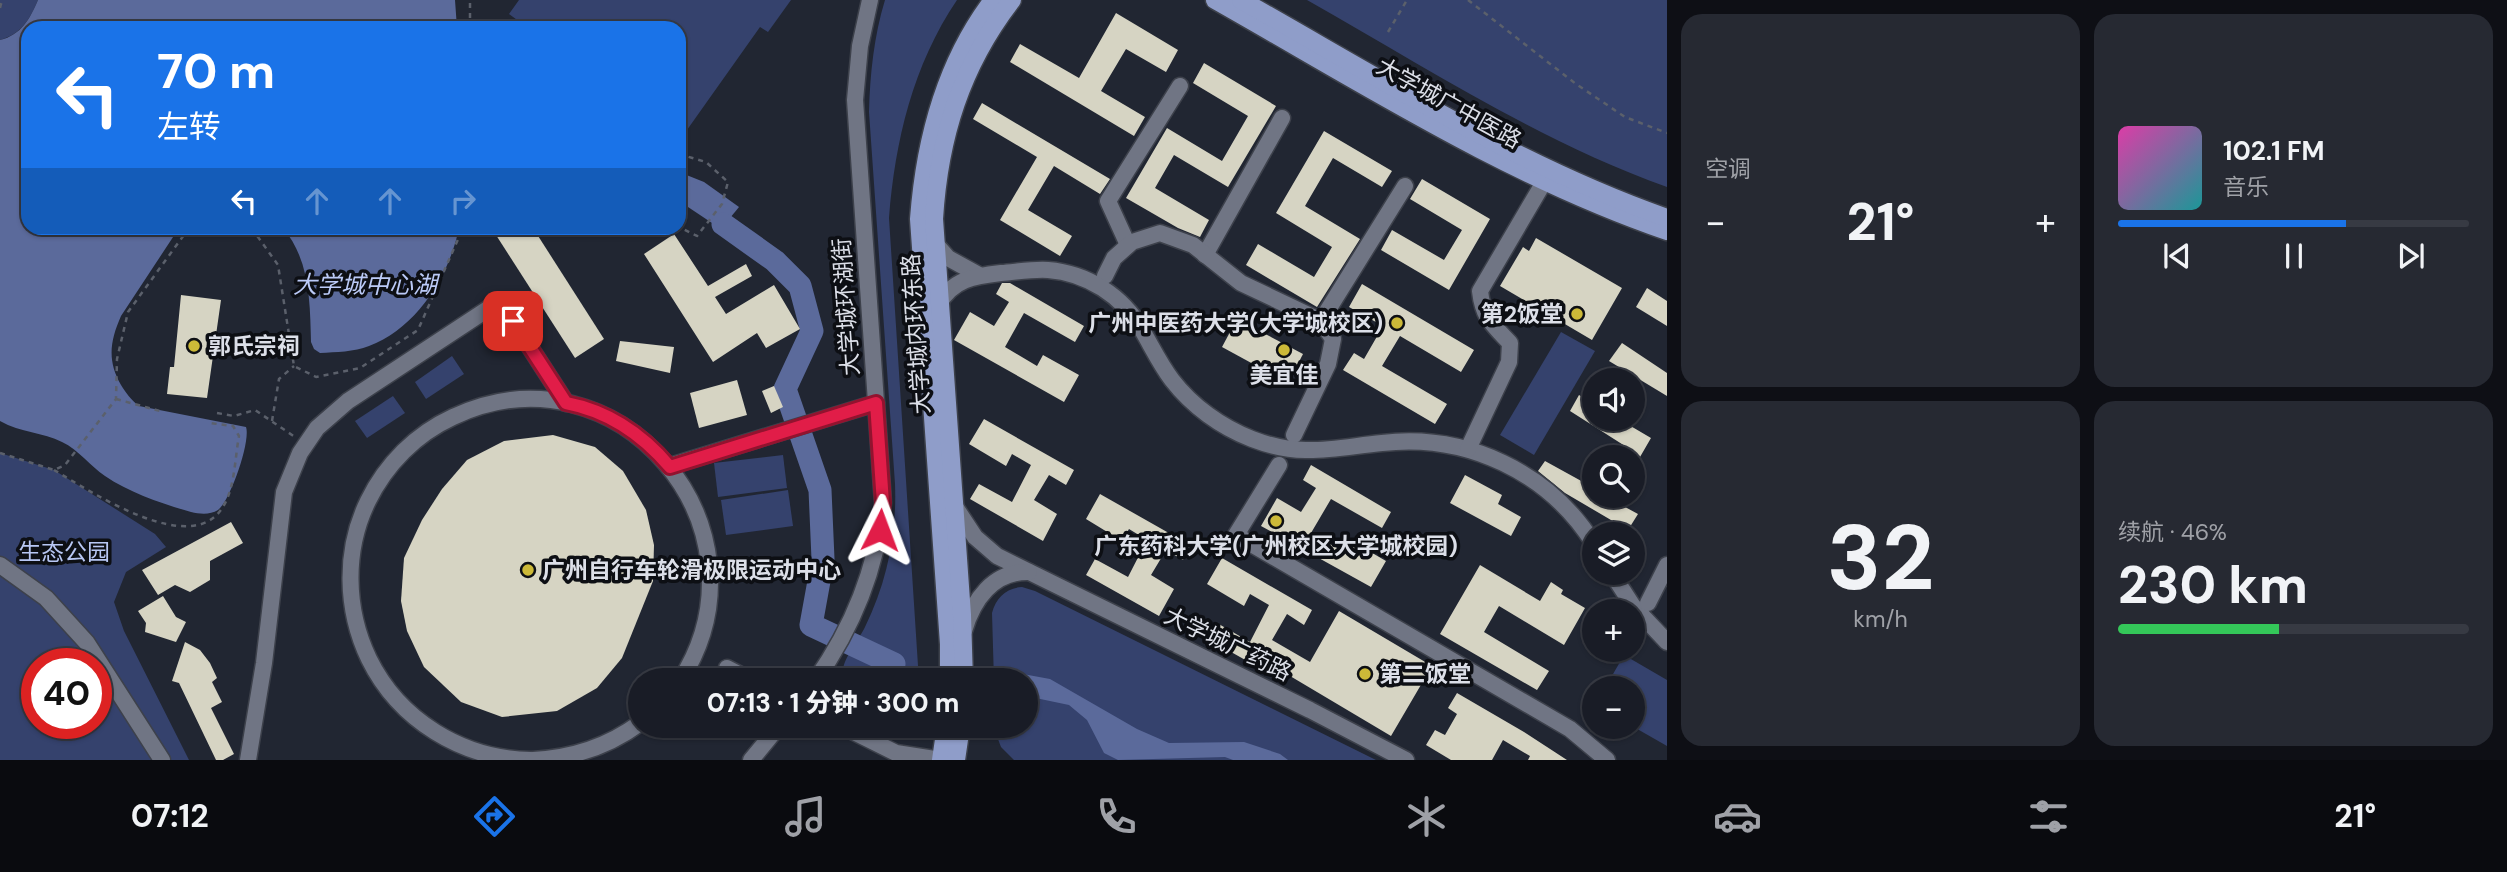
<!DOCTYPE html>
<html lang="zh">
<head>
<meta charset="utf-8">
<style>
  :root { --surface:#191c26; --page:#262932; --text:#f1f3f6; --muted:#9fa1a7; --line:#373a43; --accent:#1a73e8 }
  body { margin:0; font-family:"DM Sans","Noto Sans SC",sans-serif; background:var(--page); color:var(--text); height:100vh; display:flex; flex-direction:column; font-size:26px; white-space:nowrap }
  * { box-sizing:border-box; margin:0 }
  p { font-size:23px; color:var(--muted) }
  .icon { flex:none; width:38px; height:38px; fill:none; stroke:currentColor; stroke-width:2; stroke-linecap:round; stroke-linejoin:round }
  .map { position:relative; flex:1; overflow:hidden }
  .drawer { display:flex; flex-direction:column; gap:14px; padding:14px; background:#0e0f15; width:840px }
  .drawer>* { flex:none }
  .banner { position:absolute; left:21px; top:21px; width:665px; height:214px; border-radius:21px; box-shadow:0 2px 5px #0004,0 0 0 2px var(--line); background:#1a73e8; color:#fff; overflow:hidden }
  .buttons { position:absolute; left:1582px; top:368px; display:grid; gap:14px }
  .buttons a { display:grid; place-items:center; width:63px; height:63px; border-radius:50%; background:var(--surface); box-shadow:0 2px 5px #0004,0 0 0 2px var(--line); font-size:35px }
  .speed { position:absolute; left:21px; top:648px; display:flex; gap:14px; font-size:35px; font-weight:700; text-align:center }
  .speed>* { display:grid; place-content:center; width:91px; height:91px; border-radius:50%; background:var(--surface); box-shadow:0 2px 5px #0004,0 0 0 2px var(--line); line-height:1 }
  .speed .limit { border:10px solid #d22; background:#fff; color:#111 }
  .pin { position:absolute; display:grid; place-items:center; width:60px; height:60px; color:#fff; margin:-30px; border-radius:14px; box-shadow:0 4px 10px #0006 }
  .me { position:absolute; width:77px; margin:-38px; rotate:3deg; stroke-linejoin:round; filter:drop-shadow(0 0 5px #0008) }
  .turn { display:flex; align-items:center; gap:24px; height:147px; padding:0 21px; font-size:32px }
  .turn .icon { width:91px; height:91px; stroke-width:2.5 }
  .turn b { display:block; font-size:49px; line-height:60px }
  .lanes { display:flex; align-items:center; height:66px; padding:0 21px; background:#0003; justify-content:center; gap:35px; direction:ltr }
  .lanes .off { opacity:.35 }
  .big { font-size:52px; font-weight:800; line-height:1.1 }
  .drawer .card { flex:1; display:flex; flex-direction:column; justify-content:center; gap:10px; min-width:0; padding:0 24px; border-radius:21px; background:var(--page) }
  .drawer .dial { align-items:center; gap:0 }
  .dial b { font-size:91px; line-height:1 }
  .song { display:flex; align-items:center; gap:21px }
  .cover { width:84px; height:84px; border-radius:10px; background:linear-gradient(135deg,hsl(320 70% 55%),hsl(180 70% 35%)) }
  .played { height:7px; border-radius:4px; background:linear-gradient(90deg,var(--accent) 65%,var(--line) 65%) }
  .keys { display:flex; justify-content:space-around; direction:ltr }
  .heat { display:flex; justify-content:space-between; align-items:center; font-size:38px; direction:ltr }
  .charge { height:10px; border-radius:5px; background:linear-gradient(90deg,#34c759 46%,var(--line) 0) }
  .drawer .tiles { flex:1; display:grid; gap:14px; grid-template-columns:repeat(2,1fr) }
  .trip { position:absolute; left:628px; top:668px; width:410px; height:70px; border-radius:35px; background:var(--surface); box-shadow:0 2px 5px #0004,0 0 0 2px var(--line); font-weight:800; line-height:70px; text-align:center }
  .tabs { display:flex; height:112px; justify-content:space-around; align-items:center; background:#0a0b0f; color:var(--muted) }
  .tabs .icon { width:49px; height:49px }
  .tabs .on { color:var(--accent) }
  .tabs b { font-size:32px; color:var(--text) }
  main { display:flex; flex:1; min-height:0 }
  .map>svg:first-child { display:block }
  .green { fill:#35426d; fill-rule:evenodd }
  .water { fill:#5b6a9b }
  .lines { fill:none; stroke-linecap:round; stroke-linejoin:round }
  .river { stroke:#5b6a9b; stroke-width:23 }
  .building { fill:#d6d4c3 }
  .minor-casing { stroke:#3d414b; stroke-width:19 }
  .major-casing { stroke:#3d414b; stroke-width:21 }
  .path { stroke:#5b606b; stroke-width:2.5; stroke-dasharray:5 5; stroke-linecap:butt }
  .minor { stroke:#707584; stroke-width:16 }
  .major { stroke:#8f9dc9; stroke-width:18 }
  .route-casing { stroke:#92132f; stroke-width:18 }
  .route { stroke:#e11d48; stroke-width:12 }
  .poi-dot { fill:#ccb938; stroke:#0d0f14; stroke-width:2.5 }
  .labels { text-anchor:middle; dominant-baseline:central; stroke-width:7; stroke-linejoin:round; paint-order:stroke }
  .street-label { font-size:23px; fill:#dcdfe8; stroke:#0d0f14 }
  .poi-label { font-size:23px; font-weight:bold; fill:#dcdfe8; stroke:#0d0f14; text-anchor:start }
  .park-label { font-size:23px; fill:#b8c7f4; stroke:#0d0f14 }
  .water-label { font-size:24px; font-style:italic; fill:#bbcaf7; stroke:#0d0f14 }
</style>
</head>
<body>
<main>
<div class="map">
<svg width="1667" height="760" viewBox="0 0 1667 760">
  <rect width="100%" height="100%" fill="#212632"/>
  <g class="green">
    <path d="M0,0H38C30,19 21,34 0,40Z"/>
    <polygon points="519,0 791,0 768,32 760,27 682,137 679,135 679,28 528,28 509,14"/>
    <path d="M885,0H957C913,65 895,141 889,218L919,681H844C837,664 858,642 865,627C887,582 897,534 895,484L869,112C870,74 874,36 885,0Z"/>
    <path d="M1307,0H1667V187C1540,142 1424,66 1307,0Z"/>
    <polygon points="1561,332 1595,351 1534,455 1500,435"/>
    <polygon points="452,356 464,374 426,399 415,382"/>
    <polygon points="393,396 405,413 367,438 355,421"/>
    <path d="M0,453L54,470L155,534L166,547L126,572L114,602L124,631L189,760H0ZM37,663H96V723H37Z"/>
    <polygon points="783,455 787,488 718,497 714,463"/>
    <polygon points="788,490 793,526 726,535 721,500"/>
    <path d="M1022,587L1035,591L1376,760H1014L1001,747L993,726H1026V681H994L992,613C996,598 1006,588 1022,587Z"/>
    <polygon points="1624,655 1667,680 1667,746 1632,726 1633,688 1605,688"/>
  </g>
  <g class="water">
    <path d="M38,0H455L457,28H28V228H179L121,316C110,341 107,361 121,385C126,393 131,400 139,406L246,427C251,441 230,501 218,510C210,515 200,514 191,512C163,504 130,493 105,476C90,466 79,450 62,442C43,432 21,433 0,421V40C21,35 30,19 38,0Z"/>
    <polygon points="679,172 704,182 739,207 721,229 679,201"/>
    <path d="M283,228H459C449,276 417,328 369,346C354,352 336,352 320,353L314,349L311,342C310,302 310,260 283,228Z"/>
    <polygon points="995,669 1050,679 1137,729 1169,743 1244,742 1280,754 1288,760 1233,760 1225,757 1118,760 1104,753 1087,720 1069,705 1026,696 1026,681 997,681"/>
  </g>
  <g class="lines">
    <g class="river">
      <polyline points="723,224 775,261 800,286 812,331 785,389 820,490 823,559 811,625 894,664"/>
      <polyline points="975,678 996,681"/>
    </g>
  </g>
  <g class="building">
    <polygon points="1116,13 1178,50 1166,72 1126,49 1101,91 1145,117 1134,136 1010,62 1020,44 1079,78"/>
    <polygon points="1204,63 1276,106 1228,187 1174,155 1155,188 1209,220 1200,237 1178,228 1126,198 1167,128 1222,161 1248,116 1193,83"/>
    <polygon points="982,103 1110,179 1100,194 1054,166 1028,210 1072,236 1060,256 1000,220 1037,157 973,119"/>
    <polygon points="1324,131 1392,171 1382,187 1333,158 1305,206 1360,239 1317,307 1246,265 1258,244 1314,277 1332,247 1276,213"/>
    <polygon points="1422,179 1490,219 1449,290 1381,250 1392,230 1444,260 1462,230 1410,199"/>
    <polygon points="508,228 533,228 604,339 575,358 496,235"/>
    <polygon points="674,234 708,286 746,264 752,276 715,297 726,314 774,285 800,329 766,348 757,333 713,362 644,254"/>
    <polygon points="1536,238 1622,288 1592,340 1500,286 1523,247 1529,251"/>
    <polygon points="1002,283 1010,283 1084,326 1075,342 1024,313 1005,347 1037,366 1043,355 1079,375 1064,402 954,340 970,312 994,326 1009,302 996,294"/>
    <polygon points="1362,284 1474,350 1461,372 1400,336 1382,366 1447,404 1435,424 1343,370 1354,353 1364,359 1383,326 1349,307"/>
    <polygon points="1647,288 1667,301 1667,326 1636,307"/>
    <polygon points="181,295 221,300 207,398 167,394 170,367 174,367"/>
    <polygon points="1237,319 1303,354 1288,383 1222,347"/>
    <polygon points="620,341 674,347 670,373 616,361"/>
    <polygon points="1622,343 1667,373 1667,396 1609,361"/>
    <polygon points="737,380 747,415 699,428 690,393"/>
    <polygon points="774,386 783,407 771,413 762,391"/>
    <polygon points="1579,395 1594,404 1594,418 1617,418 1651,438 1640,457 1619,457 1625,446 1570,411"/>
    <polygon points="984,419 1074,470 1066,485 1049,475 1034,500 1057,514 1043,541 970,499 979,484 1012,502 1031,465 1012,454 1006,466 969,444"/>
    <polygon points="553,435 595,447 623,471 646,510 654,545 653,581 622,658 597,688 557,711 502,717 461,702 424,667 407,631 401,601 404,558 422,520 442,489 467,460 504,441"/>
    <polygon points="1545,461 1594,488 1594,495 1618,495 1614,501 1638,514 1628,530 1565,493 1538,471"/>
    <polygon points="1311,465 1391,512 1382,528 1331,499 1311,533 1344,552 1350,540 1386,561 1371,587 1261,526 1277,498 1301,512 1316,488 1303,480"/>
    <polygon points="1465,475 1502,495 1498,504 1521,517 1511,536 1450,503"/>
    <polygon points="1100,494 1190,545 1183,560 1166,550 1151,575 1174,589 1159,616 1086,575 1095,559 1128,577 1147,540 1129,529 1122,541 1086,519"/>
    <polygon points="231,522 243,543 210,561 210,580 190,592 175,585 158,595 142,570"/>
    <polygon points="1222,558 1312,610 1304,625 1287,614 1272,640 1310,662 1339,611 1432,666 1391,736 1285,673 1281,680 1208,639 1217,623 1250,642 1269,605 1250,594 1244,606 1207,584"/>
    <polygon points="1480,565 1540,601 1551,582 1563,590 1561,594 1585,608 1564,645 1499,606 1484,632 1549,671 1537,690 1440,634"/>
    <polygon points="163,596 176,617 186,622 176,642 145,632 146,623 138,611"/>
    <polygon points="185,642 200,650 210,663 217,678 212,682 222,702 211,708 234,754 223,760 216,760 179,683 172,681"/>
    <polygon points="1457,693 1524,732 1567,760 1528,760 1530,756 1503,740 1492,760 1451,760 1426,745 1435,730 1445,735 1457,714 1448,708"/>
  </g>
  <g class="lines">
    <g class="minor-casing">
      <g id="minor">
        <polyline points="934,242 948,258 979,275"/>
        <polyline points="1128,245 1108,201 1180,86"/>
        <polyline points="1205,255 1282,118"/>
        <polyline points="1105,276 1114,258 1132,242 1160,233 1193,245 1241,283 1321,321 1333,339 1328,364 1294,435"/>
        <path d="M938,305C953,279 974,276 1001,273C1016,272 1032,269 1048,270C1087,273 1123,296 1142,330C1152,347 1160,364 1172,380C1192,406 1221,427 1252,439C1301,458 1333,448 1382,443C1466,433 1549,472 1594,544"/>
        <polyline points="1321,321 1405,186"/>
        <path d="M1468,449L1509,362L1510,343C1492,324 1483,318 1480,291L1544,182"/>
        <polyline points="1279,465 1236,535 1570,729 1607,760"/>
        <polyline points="670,466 876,403"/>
        <polyline points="954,505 975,537 997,556 1310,710 1406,760"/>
        <polyline points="0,565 46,598 87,643 162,760"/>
        <polyline points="1611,572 1633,606 1667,642"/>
        <polyline points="1648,603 1667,565"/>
        <path d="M964,631C973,600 993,571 1029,572"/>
        <polyline points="727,668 752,681"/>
        <path d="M815,681C853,627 877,569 883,503L855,100L860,46L870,0"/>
        <polyline points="842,726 896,753 941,760"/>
        <polyline points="248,760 264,663 284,492 300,453 317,428 348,401 500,301 566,403"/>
        <path d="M531,760C462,759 399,720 369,659C345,609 344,550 368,501C386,464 416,434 453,417C618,339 778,529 680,681"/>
        <path d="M533,760C573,758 609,746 640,723"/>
        <polyline points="751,760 779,726"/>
      </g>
    </g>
    <g class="major-casing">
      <g id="major">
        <path d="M1215,0C1362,83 1507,176 1667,231"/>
        <path d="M1241,0C1380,78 1516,165 1667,218"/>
        <path d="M949,681V644L919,219C925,140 945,63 993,0"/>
        <path d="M964,681L962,615L934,219C939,137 961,66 1012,0"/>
        <polyline points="941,760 946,726"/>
        <polyline points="956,760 961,726"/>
      </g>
    </g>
    <g class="path">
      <polyline points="1468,0 1576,84 1625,117 1667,133"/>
      <polyline points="0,8 2,0"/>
      <polyline points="470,28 470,0"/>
      <polyline points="1388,32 1407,0"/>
      <polyline points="679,154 706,162 728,182 722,204 697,236 679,227"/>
      <polyline points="239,228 258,237 278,265 294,366 316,377 360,368 418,330 463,228"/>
      <polyline points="116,399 160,411"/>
      <polyline points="217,413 234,416 255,410 295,437"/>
      <polyline points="272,421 279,379 294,366"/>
      <polyline points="0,453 54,470 65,465 116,399 117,359 128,312 189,228"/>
      <path d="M54,470C90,491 194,561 224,505C235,486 235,457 239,436L233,426L210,423"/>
    </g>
    <use href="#minor" class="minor"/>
    <use href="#major" class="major"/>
  </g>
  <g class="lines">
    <g class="route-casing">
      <path id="route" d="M513,321L566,403C608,411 643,435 670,467L876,403L883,503L880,530"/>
    </g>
    <use href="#route" class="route"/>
  </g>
  <g class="poi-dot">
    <circle cx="1577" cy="314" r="7"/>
    <circle cx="1397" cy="323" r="7"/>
    <circle cx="194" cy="346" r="7"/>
    <circle cx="1284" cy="350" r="7"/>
    <circle cx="1276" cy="521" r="7"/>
    <circle cx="528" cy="570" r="7"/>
    <circle cx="1365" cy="674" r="7"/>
  </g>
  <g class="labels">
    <g class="street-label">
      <text transform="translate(1449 103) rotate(29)">大学城广中医路</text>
      <text transform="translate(846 307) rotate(-94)">大学城环湖街</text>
      <text transform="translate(916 334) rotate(-94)">大学城内环东路</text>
      <text transform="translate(1228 644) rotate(26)">大学城广药路</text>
    </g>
    <g class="poi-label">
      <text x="1563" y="314" text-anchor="end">第2饭堂</text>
      <text x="1383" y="323" text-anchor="end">广州中医药大学(大学城校区)</text>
      <text x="208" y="346">郭氏宗祠</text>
      <text x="1284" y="375" text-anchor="middle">美宜佳</text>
      <text x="1276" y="546" text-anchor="middle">广东药科大学(广州校区大学城校园)</text>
      <text x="542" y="570">广州自行车轮滑极限运动中心</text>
      <text x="1379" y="674">第二饭堂</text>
    </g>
    <g class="park-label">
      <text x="64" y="552">生态公园</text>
    </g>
    <g class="water-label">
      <text x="365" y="284">大学城中心湖</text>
    </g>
  </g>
</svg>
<div class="buttons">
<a><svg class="icon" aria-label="sound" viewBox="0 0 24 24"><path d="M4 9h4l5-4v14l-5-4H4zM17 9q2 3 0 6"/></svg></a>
<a><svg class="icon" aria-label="search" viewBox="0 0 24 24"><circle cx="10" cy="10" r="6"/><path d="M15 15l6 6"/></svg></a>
<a><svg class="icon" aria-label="layers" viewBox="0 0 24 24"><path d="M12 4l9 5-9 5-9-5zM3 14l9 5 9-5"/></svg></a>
<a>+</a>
<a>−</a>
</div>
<div class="speed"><div class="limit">40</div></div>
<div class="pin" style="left:513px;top:321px;background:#d93025"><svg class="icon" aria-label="arrive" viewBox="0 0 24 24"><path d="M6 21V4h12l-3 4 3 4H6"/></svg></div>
<svg class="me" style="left:880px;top:530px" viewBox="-20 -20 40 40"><path d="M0-17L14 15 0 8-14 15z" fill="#e11d48" stroke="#fff" stroke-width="4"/></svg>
<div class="trip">07:13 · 1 分钟 · 300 m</div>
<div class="banner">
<div class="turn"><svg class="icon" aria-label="left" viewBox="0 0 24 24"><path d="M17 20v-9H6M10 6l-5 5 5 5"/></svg><div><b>70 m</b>左转</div></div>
<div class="lanes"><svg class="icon" aria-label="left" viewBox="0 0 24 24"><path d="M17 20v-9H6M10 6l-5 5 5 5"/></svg><svg class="icon off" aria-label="ahead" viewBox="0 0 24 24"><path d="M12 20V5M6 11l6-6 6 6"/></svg><svg class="icon off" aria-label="ahead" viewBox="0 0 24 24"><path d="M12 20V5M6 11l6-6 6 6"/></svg><svg class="icon off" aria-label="right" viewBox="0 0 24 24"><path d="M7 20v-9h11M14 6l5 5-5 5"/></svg></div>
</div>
</div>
<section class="drawer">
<div class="tiles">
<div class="card"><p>空调</p>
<div class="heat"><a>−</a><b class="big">21°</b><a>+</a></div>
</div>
<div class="card">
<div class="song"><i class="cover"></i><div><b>102.1 FM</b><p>音乐</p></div></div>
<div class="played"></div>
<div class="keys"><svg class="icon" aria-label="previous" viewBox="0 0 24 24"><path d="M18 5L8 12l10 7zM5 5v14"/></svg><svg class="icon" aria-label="pause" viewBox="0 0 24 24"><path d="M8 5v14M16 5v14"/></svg><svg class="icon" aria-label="next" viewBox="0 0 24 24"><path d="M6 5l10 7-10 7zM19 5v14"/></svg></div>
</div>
<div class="card dial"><b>32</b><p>km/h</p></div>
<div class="card"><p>续航 · 46%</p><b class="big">230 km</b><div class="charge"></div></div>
</div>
</section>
</main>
<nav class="tabs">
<b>07:12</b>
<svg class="icon on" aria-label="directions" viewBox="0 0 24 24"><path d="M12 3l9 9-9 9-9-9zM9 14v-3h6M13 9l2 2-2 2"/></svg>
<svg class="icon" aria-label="music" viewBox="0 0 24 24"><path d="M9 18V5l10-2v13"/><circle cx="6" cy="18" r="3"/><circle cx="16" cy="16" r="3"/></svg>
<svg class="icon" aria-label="phone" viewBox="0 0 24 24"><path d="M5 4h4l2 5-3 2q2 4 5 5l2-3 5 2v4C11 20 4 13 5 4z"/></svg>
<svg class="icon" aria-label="climate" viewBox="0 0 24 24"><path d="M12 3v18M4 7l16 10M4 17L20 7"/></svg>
<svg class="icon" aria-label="car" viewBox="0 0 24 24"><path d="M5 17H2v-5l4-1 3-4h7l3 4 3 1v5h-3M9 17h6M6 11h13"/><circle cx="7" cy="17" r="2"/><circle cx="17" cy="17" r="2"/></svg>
<svg class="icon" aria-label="filters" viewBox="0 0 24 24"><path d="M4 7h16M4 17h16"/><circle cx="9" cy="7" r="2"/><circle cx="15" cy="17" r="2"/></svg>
<b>21°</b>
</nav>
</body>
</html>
